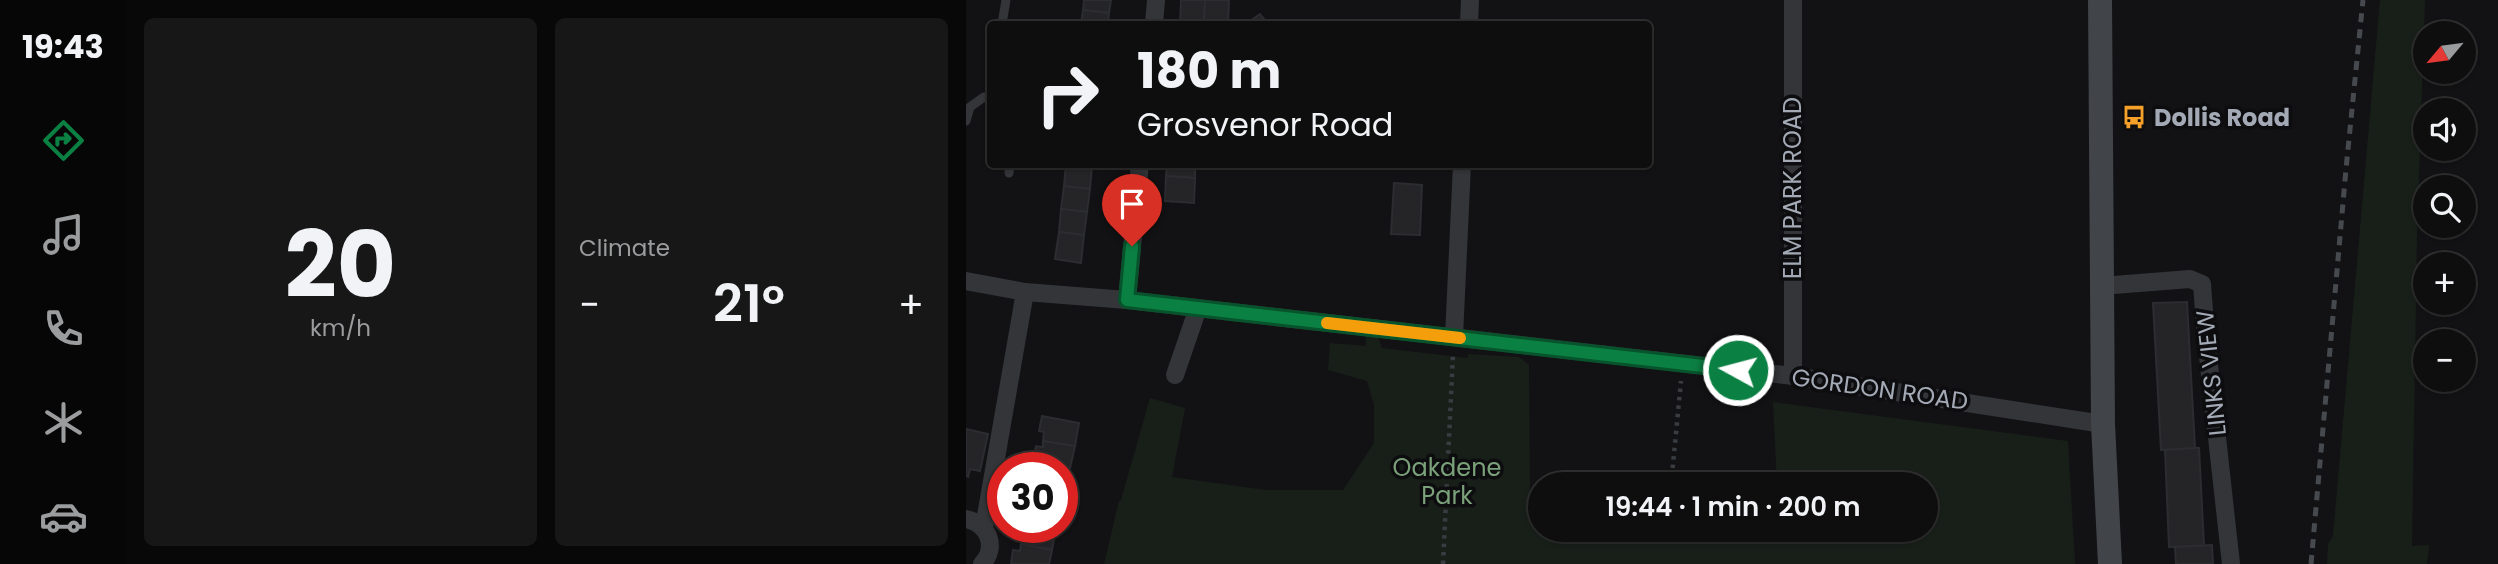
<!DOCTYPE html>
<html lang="en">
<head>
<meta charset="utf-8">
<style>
  :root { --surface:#0e0e0f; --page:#171718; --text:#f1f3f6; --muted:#9b9c9e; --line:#2e2e2f; --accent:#0b8043 }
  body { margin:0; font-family:Poppins,sans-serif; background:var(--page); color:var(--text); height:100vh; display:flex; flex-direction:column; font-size:26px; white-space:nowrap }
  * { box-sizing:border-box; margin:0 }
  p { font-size:23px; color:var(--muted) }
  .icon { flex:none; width:38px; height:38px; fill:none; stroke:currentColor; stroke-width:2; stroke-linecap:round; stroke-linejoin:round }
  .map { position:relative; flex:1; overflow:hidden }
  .panel { display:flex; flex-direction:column; gap:18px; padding:18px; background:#080808; width:840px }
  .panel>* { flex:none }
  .guide { position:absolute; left:21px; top:21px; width:665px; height:147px; border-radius:7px; box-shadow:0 2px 5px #0004,0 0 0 2px var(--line); background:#0e0e0f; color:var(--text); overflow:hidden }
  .needle { width:46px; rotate:241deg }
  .controls { position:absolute; left:1447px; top:21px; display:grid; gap:14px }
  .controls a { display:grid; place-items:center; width:63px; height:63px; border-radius:50%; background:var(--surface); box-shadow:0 2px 5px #0004,0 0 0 2px var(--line); font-size:35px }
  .speed { position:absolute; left:21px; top:452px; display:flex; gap:14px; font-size:35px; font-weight:700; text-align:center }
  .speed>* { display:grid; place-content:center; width:91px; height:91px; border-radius:50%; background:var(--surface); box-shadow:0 2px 5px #0004,0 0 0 2px var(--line); line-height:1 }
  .speed .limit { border:10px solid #d22; background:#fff; color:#111 }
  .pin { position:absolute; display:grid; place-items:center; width:60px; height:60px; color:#fff; margin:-72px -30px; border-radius:50% 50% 50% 0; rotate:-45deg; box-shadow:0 0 7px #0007 }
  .pin .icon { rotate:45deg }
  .me { position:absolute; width:77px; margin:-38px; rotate:277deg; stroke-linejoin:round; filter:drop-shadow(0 0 5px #0008) }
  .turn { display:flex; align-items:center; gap:24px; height:147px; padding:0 35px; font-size:32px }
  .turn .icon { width:91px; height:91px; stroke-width:2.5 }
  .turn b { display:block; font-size:49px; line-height:60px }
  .big { font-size:52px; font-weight:600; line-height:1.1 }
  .panel .card { flex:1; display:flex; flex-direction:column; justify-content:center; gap:10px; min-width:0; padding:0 24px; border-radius:10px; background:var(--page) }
  .panel .dial { align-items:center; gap:0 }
  .dial b { font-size:91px; line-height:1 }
  .heat { display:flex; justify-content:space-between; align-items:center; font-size:38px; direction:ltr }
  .panel .tiles { flex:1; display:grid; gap:18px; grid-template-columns:repeat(2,1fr) }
  .trip { position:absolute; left:562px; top:472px; width:410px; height:70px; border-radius:35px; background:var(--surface); box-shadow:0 2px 5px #0004,0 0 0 2px var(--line); font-weight:600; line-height:70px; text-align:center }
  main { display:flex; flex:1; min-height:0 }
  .tabs { display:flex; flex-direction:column; width:126px; justify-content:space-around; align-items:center; background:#060606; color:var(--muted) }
  .tabs .icon { width:49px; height:49px }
  .tabs .on { color:var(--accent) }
  .tabs b { font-size:32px; color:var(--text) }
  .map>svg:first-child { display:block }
  .green { fill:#181f19 }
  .building { fill:#252528; stroke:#2c2d30; stroke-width:2 }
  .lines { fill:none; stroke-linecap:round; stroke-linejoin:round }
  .path { stroke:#393c40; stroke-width:4.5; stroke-dasharray:3.5 5; stroke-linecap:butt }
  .service { stroke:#333539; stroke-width:9 }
  .minor { stroke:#333539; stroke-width:18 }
  .secondary { stroke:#414449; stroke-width:24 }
  .rail { stroke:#46494e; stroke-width:5; stroke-dasharray:9 7; stroke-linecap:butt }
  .route-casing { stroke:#07532c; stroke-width:18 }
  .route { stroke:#0b8043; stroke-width:12 }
  .slow { stroke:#f59e0b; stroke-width:12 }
  .labels { text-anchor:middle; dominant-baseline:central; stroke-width:7; stroke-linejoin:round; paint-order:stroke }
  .poi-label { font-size:24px; font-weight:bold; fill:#a3aab5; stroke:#0d0d0f; text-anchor:start }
  .street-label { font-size:24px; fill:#a3aab5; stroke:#0d0d0f }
  .park-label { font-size:24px; fill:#7aa17a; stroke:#0d0d0f }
</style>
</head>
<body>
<main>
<nav class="tabs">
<b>19:43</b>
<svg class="icon on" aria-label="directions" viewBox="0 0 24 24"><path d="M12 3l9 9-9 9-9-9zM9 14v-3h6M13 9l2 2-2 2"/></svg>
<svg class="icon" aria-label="music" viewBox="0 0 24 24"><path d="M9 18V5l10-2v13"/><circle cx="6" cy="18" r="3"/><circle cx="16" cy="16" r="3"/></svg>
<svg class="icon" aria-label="phone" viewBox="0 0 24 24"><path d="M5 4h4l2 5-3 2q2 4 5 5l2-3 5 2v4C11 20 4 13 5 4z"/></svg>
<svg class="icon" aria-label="climate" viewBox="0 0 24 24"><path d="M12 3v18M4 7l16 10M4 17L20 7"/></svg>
<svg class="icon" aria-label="car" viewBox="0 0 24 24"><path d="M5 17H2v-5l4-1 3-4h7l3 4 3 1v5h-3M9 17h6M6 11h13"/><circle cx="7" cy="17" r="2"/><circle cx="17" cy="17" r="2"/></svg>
</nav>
<section class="panel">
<div class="tiles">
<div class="card dial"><b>20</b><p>km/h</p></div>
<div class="card"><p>Climate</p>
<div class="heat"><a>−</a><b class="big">21°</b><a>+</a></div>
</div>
</div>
</section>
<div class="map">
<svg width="1532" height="564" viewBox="0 0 1532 564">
  <rect width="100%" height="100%" fill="#121214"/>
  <g class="green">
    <polygon points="1414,0 1459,0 1451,236 1446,546 1463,545 1461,564 1361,564 1362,544 1367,536"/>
    <polygon points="400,335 412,337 416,348 501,358 503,354 553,357 563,365 564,493 574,495 574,530 959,530 959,485 811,485 807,402 1102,441 1109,564 138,564 153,501 155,500 184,398 219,408 206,477 300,490 377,490 408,443 408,405 401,381 362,370 364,343 400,346"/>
  </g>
  <g class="building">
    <polygon points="118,0 145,0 143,13 117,10"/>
    <polygon points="215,0 239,0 238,24 214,24"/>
    <polygon points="239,0 263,0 262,24 238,24"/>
    <polygon points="117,10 143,13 142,24 115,24"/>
    <polygon points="294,14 302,24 280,24"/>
    <polygon points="413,20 464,22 464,24 412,24"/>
    <polygon points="100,164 126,166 124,189 98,186"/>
    <polygon points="201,164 229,164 229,178 200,176"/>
    <polygon points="200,176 229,178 228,203 199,201"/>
    <polygon points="428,183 456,185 454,235 425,234"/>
    <polygon points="98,186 124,189 121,212 95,209"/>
    <polygon points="95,209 121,212 118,235 93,232"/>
    <polygon points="93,232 118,235 115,263 89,259"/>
    <polygon points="1221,302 1229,448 1195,450 1187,303"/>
    <polygon points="76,416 113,423 109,446 77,441 78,432 73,431"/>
    <polygon points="0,429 22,434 14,471 4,469 2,477 0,476"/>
    <polygon points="77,441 109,446 104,468 67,461 70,446 77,447"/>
    <polygon points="1229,448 1233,448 1238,546 1203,547 1199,450"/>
    <polygon points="96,474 103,475 98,500 96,499"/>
    <polygon points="53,527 90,529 86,550 55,544 56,538 51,537"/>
    <polygon points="55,544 86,550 83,564 45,564 47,550 54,551"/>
    <polygon points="1246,545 1247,564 1210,564 1209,547"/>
  </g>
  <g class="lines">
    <g class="path">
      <polyline points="705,485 715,381"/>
      <polyline points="477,564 487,355"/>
    </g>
    <g class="service">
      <polyline points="36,24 40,0"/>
      <polyline points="0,121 4,107 18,97 24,97"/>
      <polyline points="43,173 44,164"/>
    </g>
    <g class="minor">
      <polyline points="188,24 190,0"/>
      <polyline points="503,24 504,0"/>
      <polyline points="0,281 59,292 161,300 827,376 1137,424"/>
      <polyline points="1135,286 1224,279 1236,284 1240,338 1265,564"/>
      <polyline points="161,300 174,164"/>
      <polyline points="488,337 496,164"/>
      <polyline points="209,375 232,308"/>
      <polyline points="827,376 827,0"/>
      <path d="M0,519C22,523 32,547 16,564"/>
      <polyline points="18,527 59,292"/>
    </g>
    <polyline class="secondary" points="1134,0 1137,424 1144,564"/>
    <polyline class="rail" points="1345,564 1380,169 1397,0"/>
  </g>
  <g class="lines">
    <g class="route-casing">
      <polyline id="route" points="166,246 161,300 772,370"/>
    </g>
    <use href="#route" class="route"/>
    <polyline class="slow" points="361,323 494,338"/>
  </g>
  <defs>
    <g id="bus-bare" transform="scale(1.89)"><path d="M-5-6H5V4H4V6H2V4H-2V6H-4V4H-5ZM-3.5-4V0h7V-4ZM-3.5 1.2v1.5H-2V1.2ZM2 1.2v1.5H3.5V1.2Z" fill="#f5a129" stroke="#0d0d0f" stroke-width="2.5" paint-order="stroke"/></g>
  </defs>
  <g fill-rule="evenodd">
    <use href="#bus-bare" x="1168" y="117"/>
  </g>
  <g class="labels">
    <g class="poi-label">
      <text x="1188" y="117">Dollis Road</text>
    </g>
    <g class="street-label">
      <text transform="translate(826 188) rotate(-90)">ELM PARK ROAD</text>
      <text transform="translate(1245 373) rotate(-96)">LINKS VIEW</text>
      <text transform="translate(914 389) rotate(8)">GORDON ROAD</text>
    </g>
    <g class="park-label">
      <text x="481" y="467">Oakdene<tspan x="481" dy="28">Park</tspan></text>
    </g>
  </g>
</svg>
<div class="controls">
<a><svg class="needle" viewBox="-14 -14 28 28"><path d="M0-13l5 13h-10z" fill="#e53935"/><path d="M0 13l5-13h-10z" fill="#9b9c9e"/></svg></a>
<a><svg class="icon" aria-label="sound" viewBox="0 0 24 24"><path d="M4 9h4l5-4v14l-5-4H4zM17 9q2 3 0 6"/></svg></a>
<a><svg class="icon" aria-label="search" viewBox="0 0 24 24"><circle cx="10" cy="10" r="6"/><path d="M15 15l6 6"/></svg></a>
<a>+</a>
<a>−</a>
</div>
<div class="speed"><div class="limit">30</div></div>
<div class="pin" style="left:166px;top:246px;background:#d93025"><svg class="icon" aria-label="arrive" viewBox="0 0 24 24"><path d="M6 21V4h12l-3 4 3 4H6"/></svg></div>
<svg class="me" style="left:772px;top:370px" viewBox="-20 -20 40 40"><circle r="17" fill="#0b8043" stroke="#fff" stroke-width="3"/><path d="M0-11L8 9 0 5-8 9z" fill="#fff"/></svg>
<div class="trip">19:44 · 1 min · 200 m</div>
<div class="guide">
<div class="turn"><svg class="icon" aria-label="right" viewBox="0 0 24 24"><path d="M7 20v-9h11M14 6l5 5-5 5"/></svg><div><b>180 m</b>Grosvenor Road</div></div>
</div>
</div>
</main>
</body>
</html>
